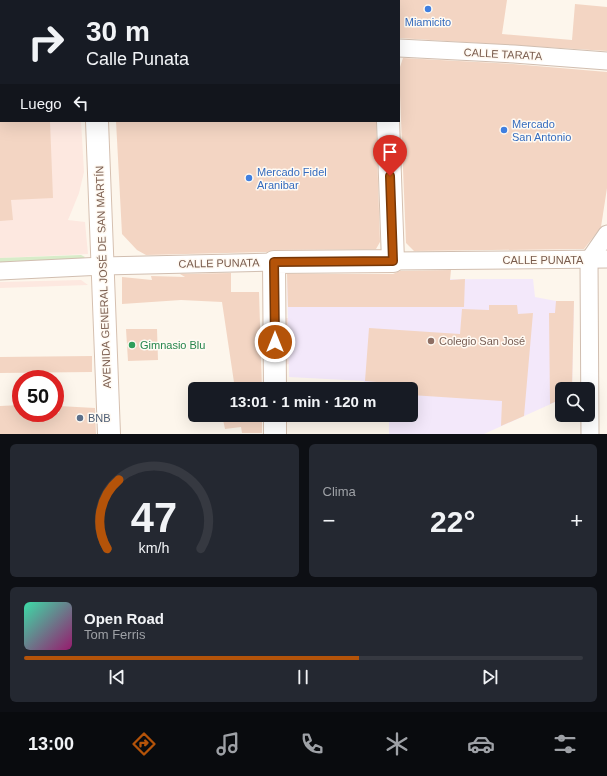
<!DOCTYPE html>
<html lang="es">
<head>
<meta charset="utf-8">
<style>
  :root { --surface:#171b24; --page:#242831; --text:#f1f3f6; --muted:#9ea1a6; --line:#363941; --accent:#b45309 }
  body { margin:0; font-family:Arial,sans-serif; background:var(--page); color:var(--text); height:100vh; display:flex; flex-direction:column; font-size:15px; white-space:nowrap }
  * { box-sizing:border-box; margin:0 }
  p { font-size:13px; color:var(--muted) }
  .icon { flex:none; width:22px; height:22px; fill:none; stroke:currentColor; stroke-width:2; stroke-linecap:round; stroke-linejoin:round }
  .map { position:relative; height:434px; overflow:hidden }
  .details { display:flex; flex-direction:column; gap:10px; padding:10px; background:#0d0f14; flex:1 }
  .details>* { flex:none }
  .banner { position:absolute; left:0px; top:0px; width:400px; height:122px; box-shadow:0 4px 16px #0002; background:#171b24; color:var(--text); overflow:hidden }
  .fabs { position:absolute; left:555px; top:382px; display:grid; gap:8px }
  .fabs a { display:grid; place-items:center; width:40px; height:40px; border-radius:6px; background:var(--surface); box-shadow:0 4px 16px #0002; font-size:20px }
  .speed { position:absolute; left:12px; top:370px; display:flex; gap:8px; font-size:20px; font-weight:700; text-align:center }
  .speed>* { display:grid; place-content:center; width:52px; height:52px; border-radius:50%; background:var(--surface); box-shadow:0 4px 16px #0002; line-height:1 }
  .speed .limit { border:6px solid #d22; background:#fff; color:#111 }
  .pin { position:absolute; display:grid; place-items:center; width:34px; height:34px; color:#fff; margin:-41px -17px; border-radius:50% 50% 50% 0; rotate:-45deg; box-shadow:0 0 4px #0007 }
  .pin .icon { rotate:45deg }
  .me { position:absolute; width:44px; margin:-22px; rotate:0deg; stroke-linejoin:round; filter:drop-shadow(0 0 3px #0008) }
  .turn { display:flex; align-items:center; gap:14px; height:84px; padding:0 20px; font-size:18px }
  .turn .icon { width:52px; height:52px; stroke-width:2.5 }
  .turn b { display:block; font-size:28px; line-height:34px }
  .then { display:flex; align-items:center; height:38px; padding:0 20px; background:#0003; gap:8px; font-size:15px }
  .big { font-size:30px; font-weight:700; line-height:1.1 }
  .details .tile { flex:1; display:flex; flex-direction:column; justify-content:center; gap:6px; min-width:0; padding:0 14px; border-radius:6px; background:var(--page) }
  .details .dial { align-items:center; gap:0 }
  .dial svg { height:104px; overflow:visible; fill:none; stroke:var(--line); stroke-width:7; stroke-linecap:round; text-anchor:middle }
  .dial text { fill:var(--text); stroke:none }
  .song { display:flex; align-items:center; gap:12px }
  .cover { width:48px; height:48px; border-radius:6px; background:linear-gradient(135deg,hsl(160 70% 55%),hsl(320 70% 35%)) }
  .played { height:4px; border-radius:2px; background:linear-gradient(90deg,var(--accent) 60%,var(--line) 60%) }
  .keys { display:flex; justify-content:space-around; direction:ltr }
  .heat { display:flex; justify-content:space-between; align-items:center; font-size:22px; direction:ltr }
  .details .tiles { flex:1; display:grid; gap:10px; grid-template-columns:1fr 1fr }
  .tile:last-child { grid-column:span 2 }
  .trip { position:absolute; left:188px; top:382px; width:230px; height:40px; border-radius:6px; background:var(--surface); box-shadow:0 4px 16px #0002; font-weight:700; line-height:40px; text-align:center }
  .menu { display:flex; height:64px; justify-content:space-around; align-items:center; background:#090b0e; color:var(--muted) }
  .menu .icon { width:28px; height:28px }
  .menu .active { color:var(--accent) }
  .menu b { font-size:18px; color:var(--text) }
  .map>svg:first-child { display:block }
  .commercial { fill:#fde8e0 }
  .education { fill:#f3e8fa }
  .green { fill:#d8ecc9 }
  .building { fill:#f3d5c3 }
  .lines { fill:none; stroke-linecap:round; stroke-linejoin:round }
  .minor-casing { stroke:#d1beb0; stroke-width:19 }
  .secondary-casing { stroke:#d6c0b0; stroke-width:24 }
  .minor { stroke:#fff; stroke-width:17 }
  .secondary { stroke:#fff; stroke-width:22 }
  .route-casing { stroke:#753606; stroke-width:10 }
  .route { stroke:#b45309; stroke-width:7 }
  .shop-dot { fill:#3f7fe0; stroke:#fffaf3; stroke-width:1.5 }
  .education-dot { fill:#8d6e63; stroke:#fffaf3; stroke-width:1.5 }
  .leisure-dot { fill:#2e9e5b; stroke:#fffaf3; stroke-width:1.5 }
  .service-dot { fill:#5c6f8a; stroke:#fffaf3; stroke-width:1.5 }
  .labels { text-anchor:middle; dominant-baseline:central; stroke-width:3; stroke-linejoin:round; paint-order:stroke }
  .shop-label { font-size:11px; fill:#366cbe; stroke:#fffaf3; text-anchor:start }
  .street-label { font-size:11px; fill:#7a5c4d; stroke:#fffaf3 }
  .education-label { font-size:11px; fill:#785e54; stroke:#fffaf3; text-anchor:start }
  .leisure-label { font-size:11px; fill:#27864d; stroke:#fffaf3; text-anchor:start }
  .service-label { font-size:11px; fill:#4e5e75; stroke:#fffaf3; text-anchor:start }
</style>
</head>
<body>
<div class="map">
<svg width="607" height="434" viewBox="0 0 607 434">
  <rect width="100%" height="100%" fill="#fdf6ec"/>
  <g class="commercial">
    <polygon points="0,0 74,0 1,1 1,121 81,121 84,172 79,193 68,220 85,222 88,254 0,258"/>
    <polygon points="81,280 88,285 0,288 0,282"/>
    <polygon points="282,318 288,318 289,364 283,365"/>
  </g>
  <polygon class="education" points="533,279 535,297 556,301 574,301 572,389 562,389 562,399 484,434 389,434 389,415 411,415 411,389 364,389 364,381 289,377 287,280"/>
  <polygon class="green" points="81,255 85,257 81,260 0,263 0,258"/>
  <g class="building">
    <polygon points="399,0 507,0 502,34 572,40 575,4 607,7 607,51 399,38"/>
    <polygon points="403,58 513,64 607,72 607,188 601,227 584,249 414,251 406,243 399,70"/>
    <polygon points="0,121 50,121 53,198 11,200 13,220 0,221"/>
    <polygon points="116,121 376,121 380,242 376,249 274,250 267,252 146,255 137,250 122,234"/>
    <polygon points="451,270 450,280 465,279 464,307 288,307 287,274 393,274 400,271"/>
    <polygon points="231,273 231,292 259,292 262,389 235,389 222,302 181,300 122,304 122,277 152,280 151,276 185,277 180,274"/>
    <polygon points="556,301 574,301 572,389 562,389 562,399 550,404 549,313 555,313"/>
    <polygon points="489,305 517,305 518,314 533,313 524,416 501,426 502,401 411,395 411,389 399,389 399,384 365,381 369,328 460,334 462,309 489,310"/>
    <polygon points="126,329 157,329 158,360 128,361"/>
    <polygon points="92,356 92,372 0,373 0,357"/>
    <polygon points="21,405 21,413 59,413 59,406 95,408 96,434 0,434 0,406"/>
    <polygon points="222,415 262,415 262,433 242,433 241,427 225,429"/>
  </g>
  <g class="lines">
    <g class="minor-casing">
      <g id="minor">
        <polyline points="399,48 514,54 607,61"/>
        <polyline points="393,261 607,259"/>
        <polyline points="0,271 103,266 274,262"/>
        <polyline points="590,434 589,260 607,234"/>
      </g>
    </g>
    <g class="secondary-casing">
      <g id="secondary">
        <polyline points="86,0 87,1"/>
        <polyline points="108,0 109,1"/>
        <polyline points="97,121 109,434"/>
        <polyline points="275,389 274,262 393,261 388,121"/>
        <polyline points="275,415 275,434"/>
      </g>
    </g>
    <use href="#minor" class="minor"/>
    <use href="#secondary" class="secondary"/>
  </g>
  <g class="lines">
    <g class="route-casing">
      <polyline id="route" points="275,342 274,262 393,261 390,176"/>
    </g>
    <use href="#route" class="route"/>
  </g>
  <g class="shop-dot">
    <circle cx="428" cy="9" r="4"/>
    <circle cx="504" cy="130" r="4"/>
    <circle cx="249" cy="178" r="4"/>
  </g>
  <circle class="education-dot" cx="431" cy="341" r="4"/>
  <circle class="leisure-dot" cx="132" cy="345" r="4"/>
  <circle class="service-dot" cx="80" cy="418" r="4"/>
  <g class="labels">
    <g class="shop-label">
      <text x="428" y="22" text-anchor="middle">Miamicito</text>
      <text x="512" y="124">Mercado<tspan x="512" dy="13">San Antonio</tspan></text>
      <text x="257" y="172">Mercado Fidel<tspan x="257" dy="13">Aranibar</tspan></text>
    </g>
    <g class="street-label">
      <text transform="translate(503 54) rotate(3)">CALLE TARATA</text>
      <text x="543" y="260">CALLE PUNATA</text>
      <text transform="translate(219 263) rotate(-1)">CALLE PUNATA</text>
      <text transform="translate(103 277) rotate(-92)">AVENIDA GENERAL JOSÉ DE SAN MARTÍN</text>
    </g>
    <g class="education-label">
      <text x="439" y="341">Colegio San José</text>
    </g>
    <g class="leisure-label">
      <text x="140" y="345">Gimnasio Blu</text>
    </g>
    <g class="service-label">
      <text x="88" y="418">BNB</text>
    </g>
  </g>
</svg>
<div class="fabs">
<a><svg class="icon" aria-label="search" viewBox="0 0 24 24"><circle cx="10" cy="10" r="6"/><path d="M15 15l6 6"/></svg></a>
</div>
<div class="speed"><div class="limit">50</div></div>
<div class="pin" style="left:390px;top:176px;background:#d93025"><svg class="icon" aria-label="arrive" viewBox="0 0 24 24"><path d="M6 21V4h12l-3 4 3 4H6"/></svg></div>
<svg class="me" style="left:275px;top:342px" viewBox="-20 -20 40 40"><circle r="17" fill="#b45309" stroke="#fff" stroke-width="3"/><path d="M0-11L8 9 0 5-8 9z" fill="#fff"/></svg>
<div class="trip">13:01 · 1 min · 120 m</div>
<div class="banner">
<div class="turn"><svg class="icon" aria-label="right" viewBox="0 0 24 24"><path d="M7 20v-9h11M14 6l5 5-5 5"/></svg><div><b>30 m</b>Calle Punata</div></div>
<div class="then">Luego<svg class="icon" aria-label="left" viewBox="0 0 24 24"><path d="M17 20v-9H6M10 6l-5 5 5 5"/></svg></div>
</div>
</div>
<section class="details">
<div class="tiles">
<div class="tile dial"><svg viewBox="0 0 100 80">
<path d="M14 69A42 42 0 1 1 86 69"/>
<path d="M14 69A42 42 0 0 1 23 16" stroke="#b45309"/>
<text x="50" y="56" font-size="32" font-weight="700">47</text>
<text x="50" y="72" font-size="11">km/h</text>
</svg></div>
<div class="tile"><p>Clima</p>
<div class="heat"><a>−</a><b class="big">22°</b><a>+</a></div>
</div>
<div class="tile">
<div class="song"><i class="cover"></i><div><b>Open Road</b><p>Tom Ferris</p></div></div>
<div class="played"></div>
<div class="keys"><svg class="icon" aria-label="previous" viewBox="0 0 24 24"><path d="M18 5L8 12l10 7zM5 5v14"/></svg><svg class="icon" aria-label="pause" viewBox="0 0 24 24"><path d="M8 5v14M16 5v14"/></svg><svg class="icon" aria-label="next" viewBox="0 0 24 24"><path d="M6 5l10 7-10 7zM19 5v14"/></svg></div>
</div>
</div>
</section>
<nav class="menu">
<b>13:00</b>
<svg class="icon active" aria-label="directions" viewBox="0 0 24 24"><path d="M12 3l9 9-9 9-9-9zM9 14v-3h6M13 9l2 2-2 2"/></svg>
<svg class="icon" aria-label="music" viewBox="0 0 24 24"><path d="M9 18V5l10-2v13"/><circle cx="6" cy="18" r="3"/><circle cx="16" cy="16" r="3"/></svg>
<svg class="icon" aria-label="phone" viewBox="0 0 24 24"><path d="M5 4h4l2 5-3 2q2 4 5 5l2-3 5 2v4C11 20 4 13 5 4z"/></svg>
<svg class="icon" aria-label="climate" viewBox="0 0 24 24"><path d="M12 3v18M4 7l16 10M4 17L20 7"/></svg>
<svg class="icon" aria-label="car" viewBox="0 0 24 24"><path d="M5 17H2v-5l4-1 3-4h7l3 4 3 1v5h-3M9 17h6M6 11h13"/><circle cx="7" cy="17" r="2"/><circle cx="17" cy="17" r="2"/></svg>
<svg class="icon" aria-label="filters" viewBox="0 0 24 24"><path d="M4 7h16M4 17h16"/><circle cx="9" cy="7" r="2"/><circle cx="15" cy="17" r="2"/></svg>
</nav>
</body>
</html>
